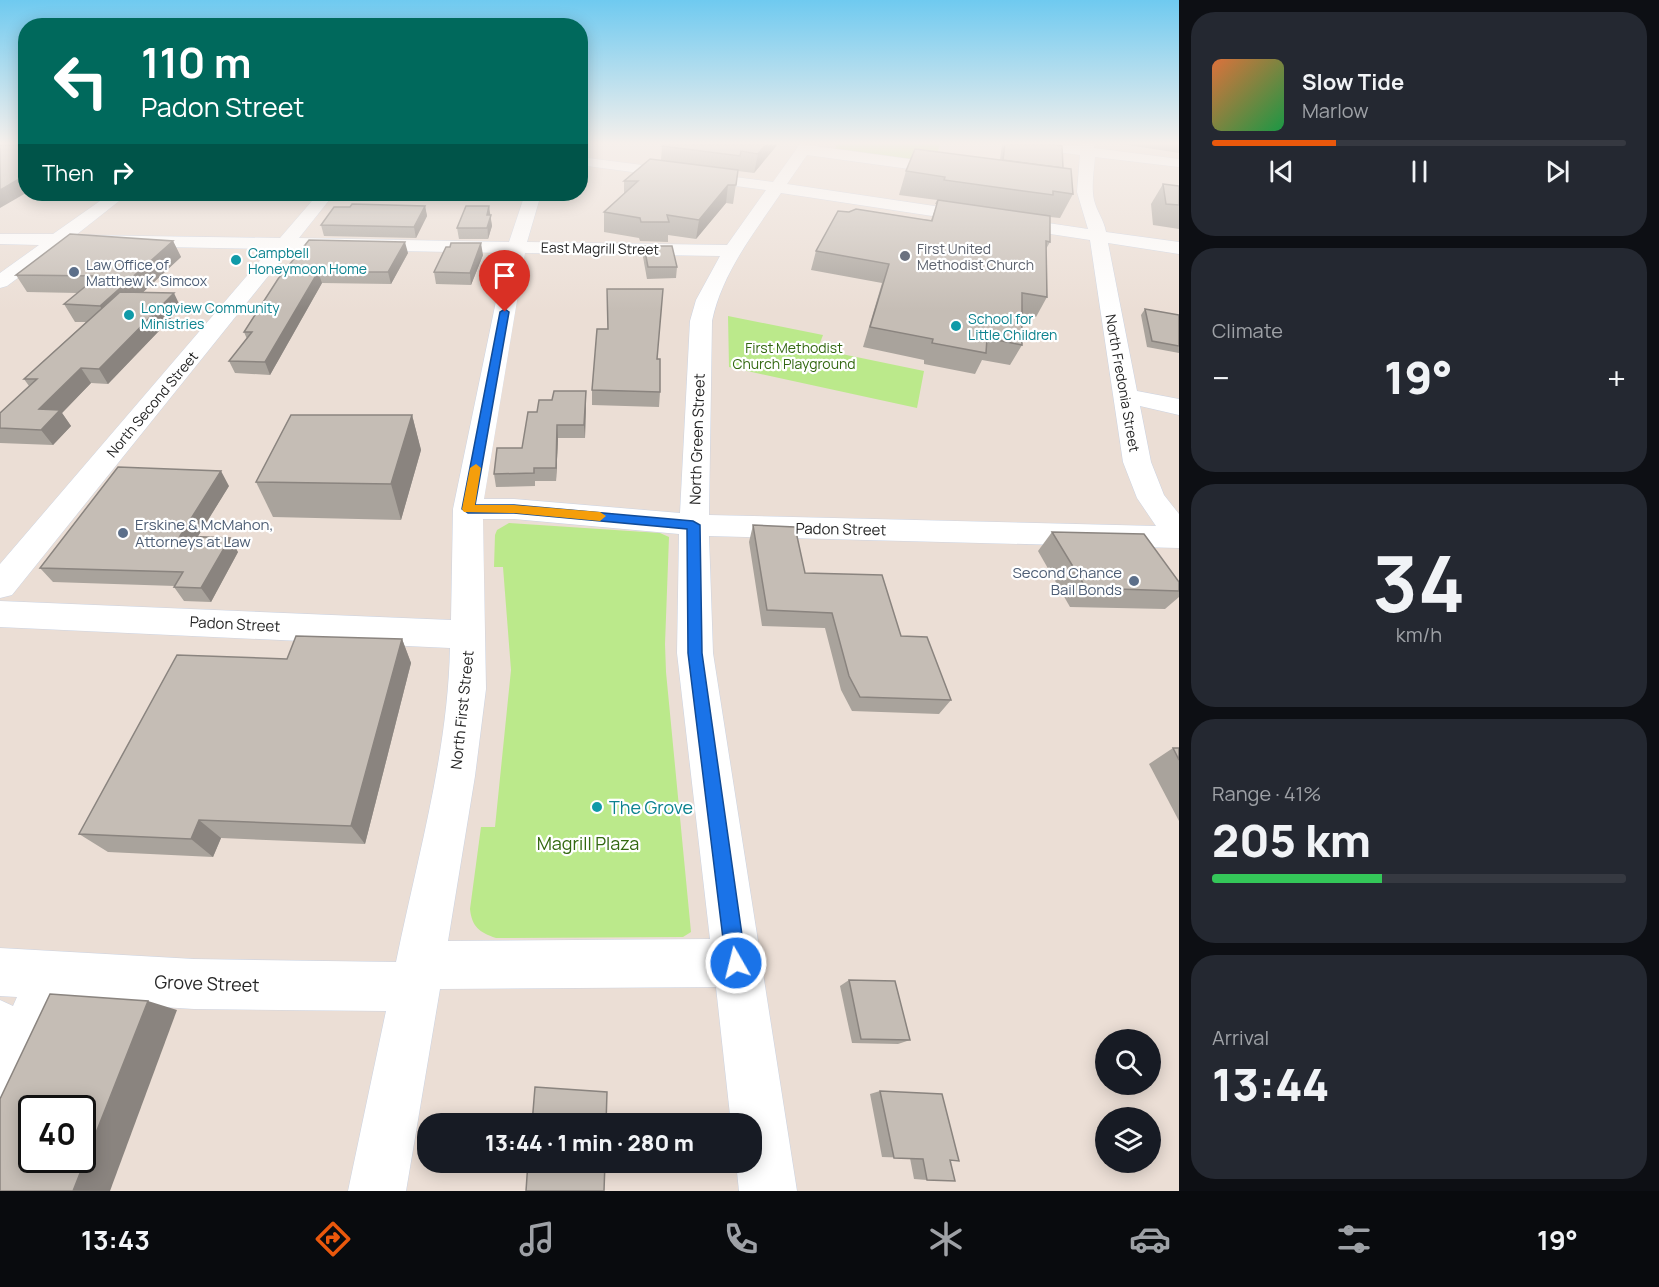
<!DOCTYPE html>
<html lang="en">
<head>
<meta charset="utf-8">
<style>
  :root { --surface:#171b24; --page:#242831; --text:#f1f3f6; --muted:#9ea1a6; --line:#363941; --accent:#ea580c }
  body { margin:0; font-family:Manrope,sans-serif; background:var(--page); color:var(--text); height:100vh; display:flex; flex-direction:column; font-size:22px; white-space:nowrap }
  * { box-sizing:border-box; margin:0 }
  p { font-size:20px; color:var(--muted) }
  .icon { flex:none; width:33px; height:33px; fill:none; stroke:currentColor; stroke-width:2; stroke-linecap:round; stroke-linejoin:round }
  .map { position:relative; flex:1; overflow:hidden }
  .drawer { display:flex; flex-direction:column; gap:12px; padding:12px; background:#0d0f14; width:480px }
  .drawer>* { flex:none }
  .top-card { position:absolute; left:18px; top:18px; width:570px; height:183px; border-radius:24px; box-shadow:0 3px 15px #0003; background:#00695c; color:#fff; overflow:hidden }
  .buttons { position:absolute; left:1095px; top:1029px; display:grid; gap:12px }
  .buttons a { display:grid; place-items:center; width:66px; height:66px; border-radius:50%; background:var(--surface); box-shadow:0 3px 15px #0003; font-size:30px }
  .speed { position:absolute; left:18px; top:1095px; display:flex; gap:12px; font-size:30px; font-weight:700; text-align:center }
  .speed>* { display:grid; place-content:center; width:78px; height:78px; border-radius:50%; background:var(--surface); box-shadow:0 3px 15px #0003; line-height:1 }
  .speed .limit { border:3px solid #111; border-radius:9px; background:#fff; color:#111 }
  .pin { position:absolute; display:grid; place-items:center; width:51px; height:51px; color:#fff; margin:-62px -26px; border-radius:50% 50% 50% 0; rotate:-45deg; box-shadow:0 0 6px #0007 }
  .pin .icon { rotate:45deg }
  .me { position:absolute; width:66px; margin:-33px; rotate:352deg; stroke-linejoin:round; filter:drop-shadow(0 0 4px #0008) }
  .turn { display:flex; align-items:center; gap:21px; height:126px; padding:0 24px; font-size:27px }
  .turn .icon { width:78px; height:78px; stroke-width:2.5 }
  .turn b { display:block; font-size:42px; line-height:51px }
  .then { display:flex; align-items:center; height:57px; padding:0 24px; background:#0003; gap:12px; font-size:22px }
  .big { font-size:45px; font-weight:800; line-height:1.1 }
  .drawer .widget { flex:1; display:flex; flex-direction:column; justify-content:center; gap:9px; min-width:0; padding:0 21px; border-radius:24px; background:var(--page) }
  .drawer .dial { align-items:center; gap:0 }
  .dial b { font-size:78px; line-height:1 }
  .song { display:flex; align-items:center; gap:18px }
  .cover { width:72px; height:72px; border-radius:9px; background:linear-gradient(135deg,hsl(20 70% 55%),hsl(140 70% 35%)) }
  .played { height:6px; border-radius:3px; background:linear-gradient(90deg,var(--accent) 30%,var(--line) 30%) }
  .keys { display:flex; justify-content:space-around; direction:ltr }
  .heat { display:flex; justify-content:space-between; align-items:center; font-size:33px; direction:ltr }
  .charge { height:9px; border-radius:4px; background:linear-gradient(90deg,#34c759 41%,var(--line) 0) }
  .trip { position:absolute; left:417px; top:1113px; width:345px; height:60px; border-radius:24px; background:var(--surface); box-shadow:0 3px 15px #0003; font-weight:800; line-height:60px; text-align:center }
  .tabs { display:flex; height:96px; justify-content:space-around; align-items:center; background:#090b0e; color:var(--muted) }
  .tabs .icon { width:42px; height:42px }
  .tabs .on { color:var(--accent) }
  .tabs b { font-size:27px; color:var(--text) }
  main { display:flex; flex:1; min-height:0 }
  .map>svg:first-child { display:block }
  .green { fill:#bbe98b }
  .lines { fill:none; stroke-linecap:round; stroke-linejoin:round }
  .minor-casing { stroke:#cbd3e2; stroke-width:1 }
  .minor { fill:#fff; fill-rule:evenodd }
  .wall { fill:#a9a39c }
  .shaded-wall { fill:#8a847f }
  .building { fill:#c5bdb5; stroke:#8a847f; stroke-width:1.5; fill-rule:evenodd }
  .route { fill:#1a73e8; stroke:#114b97; stroke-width:1.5 }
  .slow { fill:#f59e0b }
  .worship-dot { fill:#6b7280; stroke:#fff; stroke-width:2 }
  .culture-dot { fill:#0f9aa8; stroke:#fff; stroke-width:2 }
  .service-dot { fill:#5c6f8a; stroke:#fff; stroke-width:2 }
  .labels { text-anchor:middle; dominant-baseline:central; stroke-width:4.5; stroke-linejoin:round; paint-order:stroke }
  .far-street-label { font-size:14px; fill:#262626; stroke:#fff }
  .far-worship-label { font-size:14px; fill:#5b616d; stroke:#fff; text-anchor:start }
  .far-culture-label { font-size:14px; fill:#0d838f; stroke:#fff; text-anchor:start }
  .far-service-label { font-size:14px; fill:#4e5e75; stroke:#fff; text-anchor:start }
  .far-park-label { font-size:14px; fill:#336811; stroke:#fff }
  .street-label { font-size:15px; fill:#262626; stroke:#fff }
  .service-label { font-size:15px; fill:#4e5e75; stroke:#fff; text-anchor:start }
  .near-culture-label { font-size:18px; fill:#0d838f; stroke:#fff; text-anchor:start }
  .near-park-label { font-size:18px; fill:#336811; stroke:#fff }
  .near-street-label { font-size:18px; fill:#262626; stroke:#fff }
</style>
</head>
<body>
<main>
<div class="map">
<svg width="1179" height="1191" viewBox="0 0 1179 1191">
  <rect width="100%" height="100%" fill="#ebded5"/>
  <g class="green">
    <polygon points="837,144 940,144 934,166 833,152"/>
    <polygon points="728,316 823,335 820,343 838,347 837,353 924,371 917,408 729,367"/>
    <path d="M509,523L660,533L669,537L665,644L666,672L691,932L683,937L496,938C479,932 472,927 470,909L481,827H495L511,670L503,567H494L495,535L497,530Z"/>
  </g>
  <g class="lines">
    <g class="minor-casing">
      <path id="minor" d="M800,144L953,165L961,170L953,175L807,155L787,184L1088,229L1077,192L1080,155L1027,148L1020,144L1080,146V144H1094V148L1179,159V167L1095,157C1094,171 1091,186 1094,200C1097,212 1104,220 1106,232L1179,242V254L1108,243L1137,391L1179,399V415L1140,406L1151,462L1164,495L1179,514V548L709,536L713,653L797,1191H739L736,1162H752V1124H731L716,987L440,989L406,1191H348L386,1011L194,1009L68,1001L19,1107L0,1115V1000L13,1006L17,997L0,996V948L194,959L396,962C417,859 448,753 450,648L0,627V601L451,620L453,509L506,253L290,249L12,595L0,598V564L270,249L62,245L7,286L0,288V273L39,245L0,244V234H53L110,194H128L76,235L280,238L318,194H334L299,238L509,242L525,194H541L527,242L727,245L766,190L580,165V157L773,182ZM781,193L1090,240L1123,462L1137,498L1156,526L709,515L712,321C722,273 754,233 781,193ZM525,253L720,256L696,300L690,321L680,513L514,499H484ZM483,519H514L679,534L677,653L710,939L448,941L475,776L486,689Z"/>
    </g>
    <use href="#minor" class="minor"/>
  </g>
  <g class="wall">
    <polygon points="778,144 754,173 738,171 733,204 726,203 696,239 668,235 668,242 640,241 639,238 604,232 604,212 624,194 624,181 661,160 662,146"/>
    <polygon points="1002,144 1050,144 1063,168 1073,194 1060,218 1050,217 1050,242 1046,249 1047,297 1036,317 1022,314 1022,345 1010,365 982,360 975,374 924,364 924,360 863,347 882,283 811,270 816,251 849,212 931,220 937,204 935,204 937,200 899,195 906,171 1000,160"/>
    <polygon points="1122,144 1179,144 1179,153"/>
    <polygon points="1163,184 1179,186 1179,229 1153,225 1151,204"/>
    <polygon points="425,206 427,216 416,238 324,236 321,225"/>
    <polygon points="490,215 492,226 488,239 459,239 457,228"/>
    <polygon points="173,241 181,257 143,292 181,308 108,384 91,383 62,413 71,426 53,445 0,443 0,413 29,386 24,379 86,322 75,322 64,304 78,293 27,292 16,275"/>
    <polygon points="644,246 677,267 676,278 647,279 643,257"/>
    <polygon points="450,247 483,255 471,285 436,284 434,272"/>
    <polygon points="408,253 391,284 322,283 270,375 235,373 229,361 247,339 244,332 278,279"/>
    <polygon points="607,289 657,359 660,392 659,407 592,405 592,390 608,329"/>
    <polygon points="1145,309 1179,315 1179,353 1147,347 1141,315"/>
    <polygon points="586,391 585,438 558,438 556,481 535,481 535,486 496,487 494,474 522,448 552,400"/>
    <polygon points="412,415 421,450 401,520 273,517 256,482"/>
    <polygon points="229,486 197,537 238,552 211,602 184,601 174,587 175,586 53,582 40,568"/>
    <polygon points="753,525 805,573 901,636 951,700 939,714 852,711 841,690 825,628 762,626 749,542"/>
    <polygon points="1052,532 1179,582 1179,597 1165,609 1070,607 1038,551"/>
    <polygon points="402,639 411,663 365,844 221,838 213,857 108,852 79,834 287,659"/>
    <polygon points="1173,748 1179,748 1179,821 1149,764"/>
    <polygon points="849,980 910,1040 898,1044 852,1043 840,986"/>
    <polygon points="880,1091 950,1161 927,1180 914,1179 910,1158 882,1157 870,1094"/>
  </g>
  <g class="shaded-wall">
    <polygon points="766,144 778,144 754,173 758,154"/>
    <polygon points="26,175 26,193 0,208 0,190"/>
    <polygon points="728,185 726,203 696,239 699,220"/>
    <polygon points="425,206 427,216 416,238 414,227"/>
    <polygon points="489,206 492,226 488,239 487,215"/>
    <polygon points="173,241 181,257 110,323 100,306"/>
    <polygon points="405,242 408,253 391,284 388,272"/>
    <polygon points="481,243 483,255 471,285 470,273"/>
    <polygon points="318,272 322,283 270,375 265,362"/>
    <polygon points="174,293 181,308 108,384 99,369"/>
    <polygon points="81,368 91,383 62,413 71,426 53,445 41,430 39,409"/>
    <polygon points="586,391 586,404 585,438 584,425"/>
    <polygon points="412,415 421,450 401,520 391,484"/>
    <polygon points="557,425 558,438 556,481 556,468"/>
    <polygon points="221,471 229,486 189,551 180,536"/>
    <polygon points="230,538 238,552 211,602 201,588"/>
    <polygon points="402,639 411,663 365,844 351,826"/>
    <polygon points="199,820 221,838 213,857 191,839"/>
    <polygon points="148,1001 177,1010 110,1191 73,1191"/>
  </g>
  <g class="building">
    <polygon points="665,144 766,144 758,154 741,151 740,156 662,146"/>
    <polygon points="1005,144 1050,144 1062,146 1063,168 1003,160"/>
    <polygon points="0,145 26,145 26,175 0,190"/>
    <polygon points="915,149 1071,169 1073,194 1053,191 1053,195 944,180 945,177 906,171"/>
    <polygon points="650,159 738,170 736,185 728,185 699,220 667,215 669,222 641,222 640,218 604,212 638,181 624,181"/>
    <polygon points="1163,184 1179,186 1179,205 1166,204"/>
    <polygon points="938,200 1050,216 1050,242 1046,241 1047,297 1022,293 1022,345 987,338 986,353 932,343 933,339 870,327 889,264 816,251 838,211 849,212 856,209 932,221"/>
    <polygon points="352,204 425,206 414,227 321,225 334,207 350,207"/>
    <polygon points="466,206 489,206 487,215 491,215 487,228 457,228"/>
    <polygon points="70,234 173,241 100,306 64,304 98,276 16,275"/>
    <polygon points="309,240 405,242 388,272 318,272 265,362 229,361 252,332 244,332 278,279"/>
    <polygon points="451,243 481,243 470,273 434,272 446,247 450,247"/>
    <polygon points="644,246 672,246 677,267 648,267"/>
    <polygon points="607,289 663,289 657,359 660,359 660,392 592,390 597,329 608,329"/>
    <polygon points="120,292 174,293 99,369 81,368 39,409 60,410 41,430 0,428 0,413 37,379 24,379"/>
    <polygon points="1145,309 1179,315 1179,346 1152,341"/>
    <polygon points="554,391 586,391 584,425 557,425 556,468 534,468 534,473 494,474 497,448 522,448 528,412 537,412 539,400 552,400"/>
    <polygon points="291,415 412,415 391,484 256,482"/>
    <polygon points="118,467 221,471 180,536 230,538 201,588 174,587 183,572 40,568"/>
    <polygon points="753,525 795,527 805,573 882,575 901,636 927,637 951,700 860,697 849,676 832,613 767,610"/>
    <polygon points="1052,532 1144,534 1179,582 1179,591 1086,588"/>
    <polygon points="296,636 402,639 351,826 199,820 191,839 79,834 177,655 287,659"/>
    <polygon points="1173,748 1179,748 1179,760"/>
    <polygon points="849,980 895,981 910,1040 861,1039"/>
    <path d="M50,994L148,1001L73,1191H0V1099ZM32,1108H82V1160H32Z"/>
    <polygon points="535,1087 607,1092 606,1124 532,1124"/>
    <polygon points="880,1091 942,1094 959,1161 950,1160 955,1181 927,1180 923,1159 894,1158"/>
    <polygon points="528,1162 605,1162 604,1191 526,1191"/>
  </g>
  <linearGradient id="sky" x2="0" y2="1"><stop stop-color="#6fcaf0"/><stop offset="0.46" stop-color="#f6f0ec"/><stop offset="1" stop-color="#f6f0ec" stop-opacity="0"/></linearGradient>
  <rect width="1179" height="311" fill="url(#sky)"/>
  <polygon class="route" points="505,309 509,312 475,505 514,505 693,521 700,525 702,653 746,963 743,970 736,973 729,970 726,963 688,653 687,529 514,513 468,513 462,509 500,312"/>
  <polygon class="slow" points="476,464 481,468 475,505 514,505 600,512 606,516 600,521 514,513 464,512 462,509 470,468"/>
  <circle class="worship-dot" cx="905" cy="256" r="6"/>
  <g class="culture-dot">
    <circle cx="236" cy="260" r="6"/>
    <circle cx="129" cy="315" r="6"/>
    <circle cx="956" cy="326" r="6"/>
    <circle cx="597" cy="807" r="6"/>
  </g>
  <g class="service-dot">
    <circle cx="74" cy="272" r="6"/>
    <circle cx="123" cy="533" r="6"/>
    <circle cx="1134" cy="581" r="6"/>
  </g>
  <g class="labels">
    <g class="far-street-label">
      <text transform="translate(600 248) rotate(1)">East Magrill Street</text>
      <text transform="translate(1123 383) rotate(80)">North Fredonia Street</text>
      <text transform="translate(152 404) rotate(-50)">North Second Street</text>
    </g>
    <g class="far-worship-label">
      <text x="917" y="248">First United<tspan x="917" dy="16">Methodist Church</tspan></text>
    </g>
    <g class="far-culture-label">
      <text x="248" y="252">Campbell<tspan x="248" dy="16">Honeymoon Home</tspan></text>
      <text x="141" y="307">Longview Community<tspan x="141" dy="16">Ministries</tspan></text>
      <text x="968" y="318">School for<tspan x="968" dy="16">Little Children</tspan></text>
    </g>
    <g class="far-service-label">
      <text x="86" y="264">Law Office of<tspan x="86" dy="16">Matthew K. Simcox</tspan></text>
    </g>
    <g class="far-park-label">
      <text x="794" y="347">First Methodist<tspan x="794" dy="16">Church Playground</tspan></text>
    </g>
    <g class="street-label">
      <text transform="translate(697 439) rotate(-88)">North Green Street</text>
      <text transform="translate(841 529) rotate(1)">Padon Street</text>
      <text transform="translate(235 624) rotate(3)">Padon Street</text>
      <text transform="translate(462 710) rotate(-84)">North First Street</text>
    </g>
    <g class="service-label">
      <text x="135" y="524">Erskine &amp; McMahon,<tspan x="135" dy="17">Attorneys at Law</tspan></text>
      <text x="1122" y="572" text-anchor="end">Second Chance<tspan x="1122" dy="17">Bail Bonds</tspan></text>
    </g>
    <g class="near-culture-label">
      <text x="609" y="807">The Grove</text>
    </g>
    <g class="near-park-label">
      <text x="588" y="843">Magrill Plaza</text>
    </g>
    <g class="near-street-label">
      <text transform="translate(207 983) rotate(2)">Grove Street</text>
    </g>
  </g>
</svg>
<div class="buttons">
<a><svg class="icon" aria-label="search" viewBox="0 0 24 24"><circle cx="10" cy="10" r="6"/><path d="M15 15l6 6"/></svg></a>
<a><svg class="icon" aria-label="layers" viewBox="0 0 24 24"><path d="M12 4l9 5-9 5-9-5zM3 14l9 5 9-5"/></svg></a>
</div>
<div class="speed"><div class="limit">40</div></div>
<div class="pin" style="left:505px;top:312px;background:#d93025"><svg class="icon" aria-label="arrive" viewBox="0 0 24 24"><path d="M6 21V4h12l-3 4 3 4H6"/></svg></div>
<svg class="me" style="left:736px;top:963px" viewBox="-20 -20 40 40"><circle r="17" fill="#1a73e8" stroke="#fff" stroke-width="3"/><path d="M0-11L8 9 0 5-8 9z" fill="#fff"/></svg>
<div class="trip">13:44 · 1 min · 280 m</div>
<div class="top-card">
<div class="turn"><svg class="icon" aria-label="left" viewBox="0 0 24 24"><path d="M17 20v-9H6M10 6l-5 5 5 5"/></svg><div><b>110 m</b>Padon Street</div></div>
<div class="then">Then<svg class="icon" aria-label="right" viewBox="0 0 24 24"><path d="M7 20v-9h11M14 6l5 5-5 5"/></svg></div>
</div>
</div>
<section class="drawer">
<div class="widget">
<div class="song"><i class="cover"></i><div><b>Slow Tide</b><p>Marlow</p></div></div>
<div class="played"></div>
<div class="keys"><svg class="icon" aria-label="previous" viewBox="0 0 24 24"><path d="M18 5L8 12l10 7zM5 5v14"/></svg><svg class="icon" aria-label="pause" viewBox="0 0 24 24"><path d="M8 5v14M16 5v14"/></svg><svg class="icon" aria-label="next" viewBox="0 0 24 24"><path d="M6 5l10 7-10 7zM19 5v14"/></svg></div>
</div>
<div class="widget"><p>Climate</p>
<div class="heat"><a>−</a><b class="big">19°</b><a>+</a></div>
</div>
<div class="widget dial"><b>34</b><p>km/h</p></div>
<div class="widget"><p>Range · 41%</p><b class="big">205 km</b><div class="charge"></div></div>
<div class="widget"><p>Arrival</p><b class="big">13:44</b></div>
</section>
</main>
<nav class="tabs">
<b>13:43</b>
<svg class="icon on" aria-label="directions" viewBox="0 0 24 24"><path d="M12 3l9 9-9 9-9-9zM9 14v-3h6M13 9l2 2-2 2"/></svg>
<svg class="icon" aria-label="music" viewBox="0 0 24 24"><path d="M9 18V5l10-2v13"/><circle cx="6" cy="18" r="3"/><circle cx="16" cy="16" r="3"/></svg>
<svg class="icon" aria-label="phone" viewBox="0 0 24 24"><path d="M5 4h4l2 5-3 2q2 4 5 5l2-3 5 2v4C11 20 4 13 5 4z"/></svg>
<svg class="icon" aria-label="climate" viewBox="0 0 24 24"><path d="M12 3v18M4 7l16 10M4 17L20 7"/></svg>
<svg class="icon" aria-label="car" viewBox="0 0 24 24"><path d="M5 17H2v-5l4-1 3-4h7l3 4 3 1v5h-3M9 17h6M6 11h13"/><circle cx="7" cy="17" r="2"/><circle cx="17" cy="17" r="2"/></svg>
<svg class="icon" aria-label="filters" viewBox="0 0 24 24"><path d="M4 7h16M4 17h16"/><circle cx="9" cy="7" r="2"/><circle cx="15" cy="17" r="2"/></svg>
<b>19°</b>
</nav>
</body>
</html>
